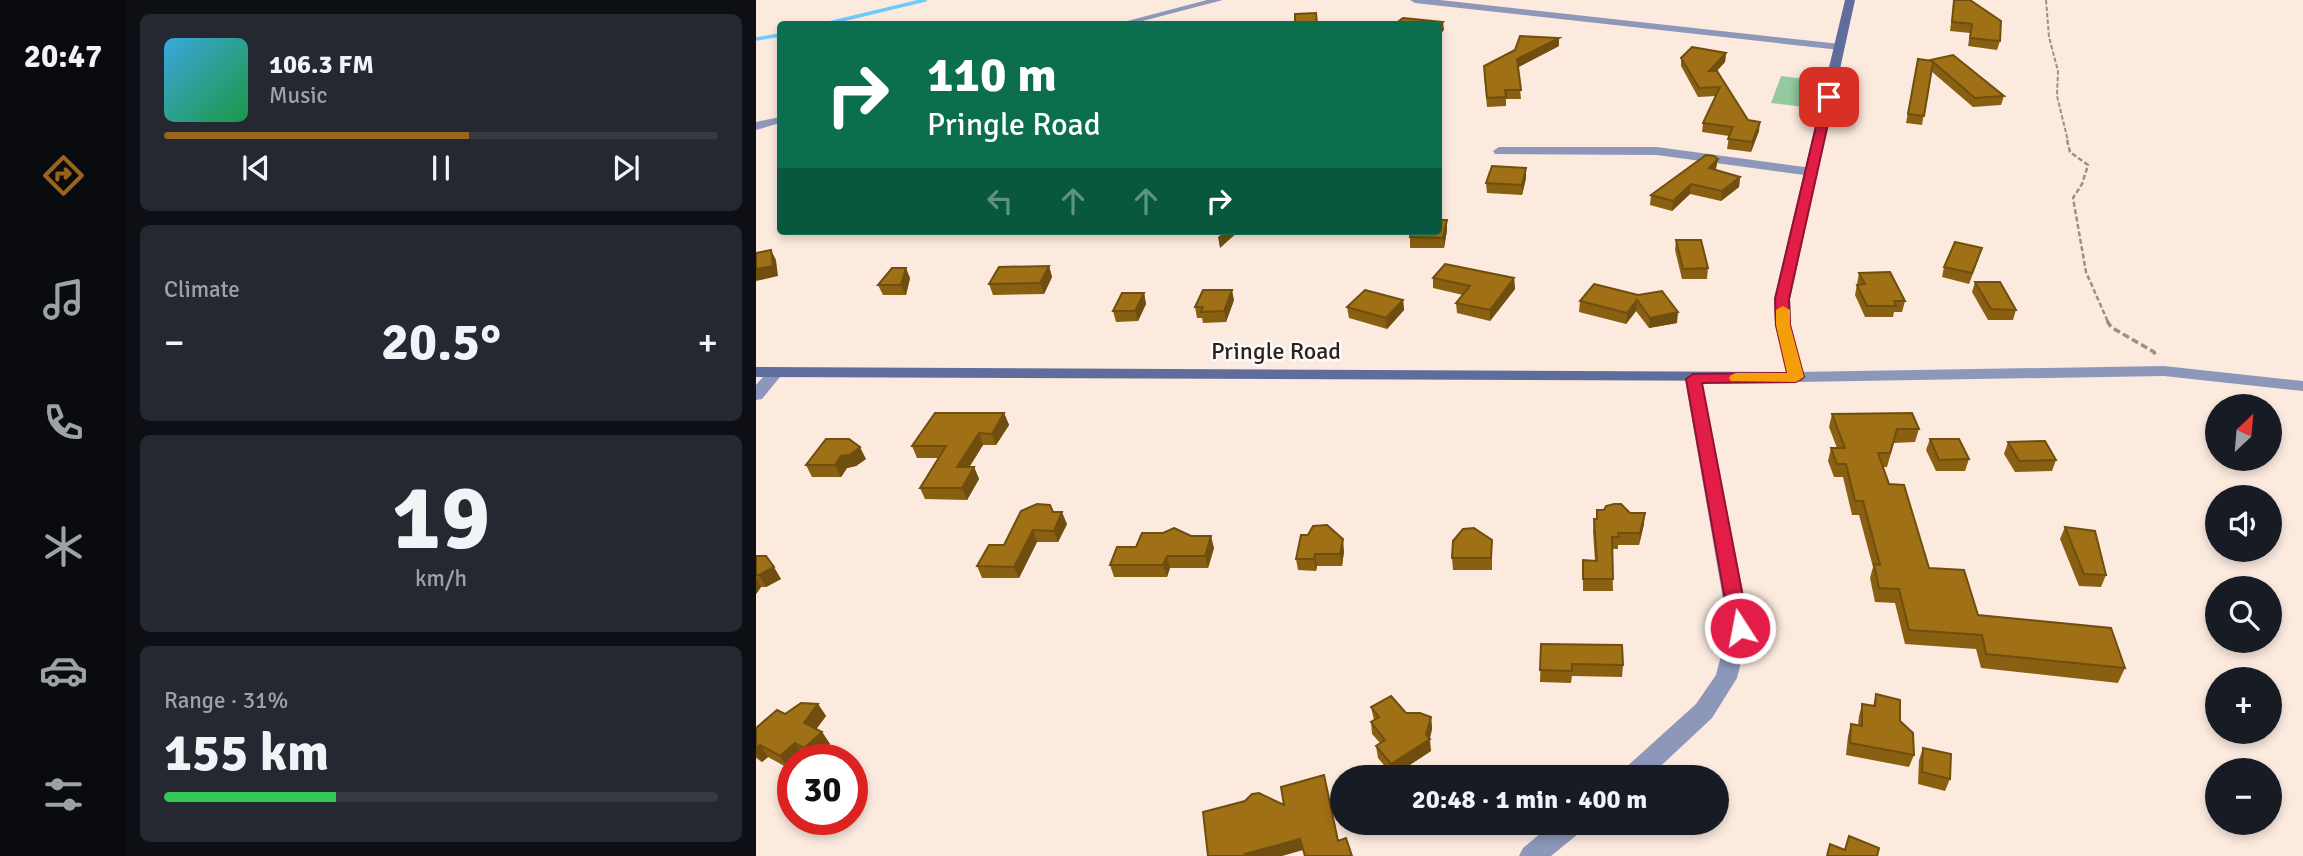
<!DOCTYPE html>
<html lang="en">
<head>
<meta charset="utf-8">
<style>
  :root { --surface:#171b24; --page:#242831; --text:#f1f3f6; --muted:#9ea1a6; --line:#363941; --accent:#99641b }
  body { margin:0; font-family:Signika,sans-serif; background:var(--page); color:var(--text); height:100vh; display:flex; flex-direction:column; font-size:26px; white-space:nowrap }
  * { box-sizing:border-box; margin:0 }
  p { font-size:23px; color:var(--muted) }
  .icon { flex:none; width:38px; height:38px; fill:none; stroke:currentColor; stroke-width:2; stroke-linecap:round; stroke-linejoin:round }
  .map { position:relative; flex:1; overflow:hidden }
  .panel { display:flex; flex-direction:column; gap:14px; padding:14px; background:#0d0f14; width:630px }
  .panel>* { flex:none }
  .guide { position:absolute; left:21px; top:21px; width:665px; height:214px; border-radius:7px; box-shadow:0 4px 10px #0003; background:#0b6e4f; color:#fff; overflow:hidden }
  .needle { width:46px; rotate:26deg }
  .fabs { position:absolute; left:1449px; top:394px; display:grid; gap:14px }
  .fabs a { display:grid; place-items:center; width:77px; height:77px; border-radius:50%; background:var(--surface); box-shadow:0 4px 10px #0003; font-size:35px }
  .speed { position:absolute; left:21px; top:744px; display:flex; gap:14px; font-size:35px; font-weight:700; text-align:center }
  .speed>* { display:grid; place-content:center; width:91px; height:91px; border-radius:50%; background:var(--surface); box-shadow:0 4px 10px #0003; line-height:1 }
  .speed .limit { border:10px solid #d22; background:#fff; color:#111 }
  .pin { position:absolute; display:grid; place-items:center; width:60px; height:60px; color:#fff; margin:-30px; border-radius:14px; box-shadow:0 4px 10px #0006 }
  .me { position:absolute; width:77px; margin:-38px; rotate:349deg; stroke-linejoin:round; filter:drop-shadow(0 0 5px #0008) }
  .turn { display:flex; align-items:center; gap:24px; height:147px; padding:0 35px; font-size:32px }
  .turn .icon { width:91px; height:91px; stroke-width:2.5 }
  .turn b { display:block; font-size:49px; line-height:60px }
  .lanes { display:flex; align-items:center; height:66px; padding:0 35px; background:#0003; justify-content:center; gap:35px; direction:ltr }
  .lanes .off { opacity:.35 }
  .big { font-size:52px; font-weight:700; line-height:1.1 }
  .panel .widget { flex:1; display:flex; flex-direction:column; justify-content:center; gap:10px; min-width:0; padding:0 24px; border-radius:10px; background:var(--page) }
  .panel .dial { align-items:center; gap:0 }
  .dial b { font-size:91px; line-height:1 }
  .song { display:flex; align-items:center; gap:21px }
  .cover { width:84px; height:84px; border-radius:10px; background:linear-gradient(135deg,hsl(200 70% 55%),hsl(140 70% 35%)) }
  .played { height:7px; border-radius:4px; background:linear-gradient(90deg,var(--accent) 55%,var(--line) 55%) }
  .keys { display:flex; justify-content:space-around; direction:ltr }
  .heat { display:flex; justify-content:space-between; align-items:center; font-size:38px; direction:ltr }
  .charge { height:10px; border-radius:5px; background:linear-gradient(90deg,#34c759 31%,var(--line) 0) }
  .trip { position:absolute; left:574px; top:765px; width:399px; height:70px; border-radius:35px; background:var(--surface); box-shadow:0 4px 10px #0003; font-weight:700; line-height:70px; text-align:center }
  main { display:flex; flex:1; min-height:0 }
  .tab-bar { display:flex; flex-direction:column; width:126px; justify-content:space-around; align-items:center; background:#090b0e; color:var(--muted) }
  .tab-bar .icon { width:49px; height:49px }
  .tab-bar .active { color:var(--accent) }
  .tab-bar b { font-size:32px; color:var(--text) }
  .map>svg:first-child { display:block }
  .green { fill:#93ca9f }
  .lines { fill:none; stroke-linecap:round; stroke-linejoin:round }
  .stream { stroke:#6ecafd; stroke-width:3.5 }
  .path-far2 { stroke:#9e8f86; stroke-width:2; stroke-dasharray:4.5 2; stroke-linecap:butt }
  .path-far1 { stroke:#9e8f86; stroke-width:2.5; stroke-dasharray:5 2.5; stroke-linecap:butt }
  .path { stroke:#9e8f86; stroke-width:3.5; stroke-dasharray:7 3.5; stroke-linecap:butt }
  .street { fill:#8c97b9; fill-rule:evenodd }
  .secondary { fill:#5f6d9d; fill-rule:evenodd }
  .wall { fill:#896012 }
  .shaded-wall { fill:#6f4e0f }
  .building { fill:#9f7015; stroke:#6f4e0f; stroke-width:2 }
  .route { fill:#e11d48; stroke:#92132f; stroke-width:2 }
  .slow { fill:#f59e0b }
  .labels { text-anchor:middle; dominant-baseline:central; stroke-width:5; stroke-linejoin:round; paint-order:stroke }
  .street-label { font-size:24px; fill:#2d221b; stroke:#fbfbfb }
</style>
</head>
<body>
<main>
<nav class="tab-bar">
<b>20:47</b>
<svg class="icon active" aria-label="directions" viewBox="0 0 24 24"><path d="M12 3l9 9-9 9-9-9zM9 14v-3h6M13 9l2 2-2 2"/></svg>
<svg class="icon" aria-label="music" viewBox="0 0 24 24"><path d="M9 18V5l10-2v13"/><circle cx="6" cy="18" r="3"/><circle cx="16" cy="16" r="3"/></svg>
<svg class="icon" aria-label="phone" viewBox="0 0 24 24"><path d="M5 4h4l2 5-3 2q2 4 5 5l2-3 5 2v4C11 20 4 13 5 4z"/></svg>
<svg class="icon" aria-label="climate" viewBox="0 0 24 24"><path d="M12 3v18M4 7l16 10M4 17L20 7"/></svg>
<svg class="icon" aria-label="car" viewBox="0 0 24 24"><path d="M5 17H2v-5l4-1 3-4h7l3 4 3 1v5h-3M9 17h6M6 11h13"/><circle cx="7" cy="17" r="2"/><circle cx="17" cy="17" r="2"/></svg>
<svg class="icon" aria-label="filters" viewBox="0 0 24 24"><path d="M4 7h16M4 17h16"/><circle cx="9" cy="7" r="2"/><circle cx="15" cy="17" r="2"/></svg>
</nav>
<section class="panel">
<div class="widget">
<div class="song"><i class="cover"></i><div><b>106.3 FM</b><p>Music</p></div></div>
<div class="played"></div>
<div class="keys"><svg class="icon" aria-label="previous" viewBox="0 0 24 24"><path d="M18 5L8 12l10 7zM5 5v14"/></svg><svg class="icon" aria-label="pause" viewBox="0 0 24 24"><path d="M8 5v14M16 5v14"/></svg><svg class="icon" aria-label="next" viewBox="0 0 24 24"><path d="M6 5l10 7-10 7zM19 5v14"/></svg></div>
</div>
<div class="widget"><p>Climate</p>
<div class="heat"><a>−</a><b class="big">20.5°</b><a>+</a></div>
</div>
<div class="widget dial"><b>19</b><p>km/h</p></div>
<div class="widget"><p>Range · 31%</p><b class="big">155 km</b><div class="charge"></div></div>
</section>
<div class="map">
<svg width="1547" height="856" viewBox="0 0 1547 856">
  <rect width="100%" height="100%" fill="#fceadf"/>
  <polygon class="green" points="1025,76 1057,80 1048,107 1015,103"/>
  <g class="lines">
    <g class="stream">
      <polyline points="69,24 169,0"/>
      <polyline points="0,39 24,35"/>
    </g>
    <polyline class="path-far2" points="1290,0 1293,37 1302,71 1301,96 1312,141"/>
    <polyline class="path-far1" points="1311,140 1314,152 1332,165 1326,184 1317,198 1330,272 1352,322"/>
    <polyline class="path" points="1351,321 1355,327 1398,352 1400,357"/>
    <g class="street">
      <polygon points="451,0 467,0 375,24 360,24"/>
      <polygon points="654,0 684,0 1084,44 1089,47 1084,50 659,3"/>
      <polygon points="24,117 24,123 0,130 0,122"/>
      <polygon points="743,147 901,147 1056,168 1062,172 1056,176 901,155 739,154 737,151"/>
      <polygon points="1408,366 1547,381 1547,391 1408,376 1040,382 1032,377 1040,372"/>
      <polygon points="20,367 28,372 6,399 0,400 0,385 14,369"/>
      <polygon points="937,374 945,379 994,628 981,678 956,718 893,777 864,777 867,770 940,704 960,675 972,628 929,379"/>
      <polygon points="798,822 830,822 827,830 795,856 763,856 767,848"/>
    </g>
    <polygon class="secondary" points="1089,0 1099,0 1034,299 1035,325 1048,377 1046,381 0,377 0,367 1031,372 1019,325 1018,299"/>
  </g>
  <g class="wall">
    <polygon points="1198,0 1244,41 1241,50 1212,46 1214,33 1194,31"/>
    <polygon points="803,46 762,67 765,99 750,99 750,106 731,107 728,75"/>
    <polygon points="970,53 969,62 961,71 992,120 1003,131 995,152 971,149 973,136 946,132 947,123 960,96 942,97 925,66 925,58"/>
    <polygon points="1162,59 1174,61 1174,60 1248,96 1245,105 1217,107 1175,71 1166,125 1150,123"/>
    <polygon points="770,168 770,178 766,195 731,193 730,183"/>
    <polygon points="960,169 960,170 984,177 983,187 965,201 934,194 916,211 894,205 895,195"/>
    <polygon points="691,230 688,248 654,248 654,237"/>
    <polygon points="920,240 952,268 951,279 926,279 919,250"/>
    <polygon points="1223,258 1213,284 1186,277 1188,267"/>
    <polygon points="293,266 296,277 288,294 237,295 233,284"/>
    <polygon points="1103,273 1149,301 1146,312 1138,312 1137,317 1109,317 1099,295"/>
    <polygon points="154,278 150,295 127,295 122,285"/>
    <polygon points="677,278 758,278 759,289 734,321 701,313 700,303 707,295 677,288"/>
    <polygon points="1219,282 1260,310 1257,320 1232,320 1216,292"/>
    <polygon points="388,293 390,304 382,321 360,322 357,311"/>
    <polygon points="882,295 921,323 893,328 880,311 870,324 823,312 824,301"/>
    <polygon points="478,300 470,322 447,323 446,318 441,318 439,307"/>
    <polygon points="647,300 648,310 631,329 593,318 591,307"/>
    <polygon points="248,413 253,425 240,445 227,445 213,467 218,467 223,479 211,500 169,499 164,488 183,458 161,458 156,446"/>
    <polygon points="1076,414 1163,429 1159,442 1138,443 1131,467 1127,467 1133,484 1173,568 1222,615 1369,668 1362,683 1225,668 1220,649 1149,644 1139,603 1119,602 1114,578 1117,567 1103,515 1096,515 1087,477 1078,477 1072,461 1075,448 1081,448 1073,427"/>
    <polygon points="1174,439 1213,459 1209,471 1180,471 1170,450"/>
    <polygon points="1252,442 1300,460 1296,471 1259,472 1248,454"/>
    <polygon points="110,459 100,466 91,468 85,477 56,477 50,465"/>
    <polygon points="841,510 888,524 883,545 862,545 862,549 856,549 857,591 827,591 827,560 839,561 837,531 838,519 840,519"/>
    <polygon points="297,512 311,524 302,542 281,542 263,578 226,578 221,566 248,545"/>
    <polygon points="1309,527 1350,575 1345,587 1323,586 1304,539"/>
    <polygon points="545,535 588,551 586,566 561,566 560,571 542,570 540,559"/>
    <polygon points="458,548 452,568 414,568 411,577 358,577 354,565"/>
    <polygon points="736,552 736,570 697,570 696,558"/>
    <polygon points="0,556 25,579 10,587 5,587 0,594"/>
    <polygon points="785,644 867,665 866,677 816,676 815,683 784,682"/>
    <polygon points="1120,694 1144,721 1158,755 1153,767 1090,755 1092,736 1095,724 1102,725 1103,716 1106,704 1117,706"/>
    <polygon points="62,704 70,716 60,729 66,732 74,744 56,760 47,755 42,760 37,760 32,768 12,757 6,762 0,758 0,728 29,714"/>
    <polygon points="615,707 675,717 676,729 674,739 675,751 637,776 622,758 620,746 624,743 616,734 615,722 618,720"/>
    <polygon points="1167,748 1194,779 1189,791 1162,784 1163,760"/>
  </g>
  <g class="shaded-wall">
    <polygon points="687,22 688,30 682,37 682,28"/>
    <polygon points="803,38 803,46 761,68 761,59"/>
    <polygon points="970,53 969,62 952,80 953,71"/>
    <polygon points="1004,122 1003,131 995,152 996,142"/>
    <polygon points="962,159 960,169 952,177 953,168"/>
    <polygon points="770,168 770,178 766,195 766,185"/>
    <polygon points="984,177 983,187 965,201 966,191"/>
    <polygon points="935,184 934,194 916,211 917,201"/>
    <polygon points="691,220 691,230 688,248 687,238"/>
    <polygon points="470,231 483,231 464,248 462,237"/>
    <polygon points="15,250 20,260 22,276 0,281 0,269"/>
    <polygon points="293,266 296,277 288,294 284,283"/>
    <polygon points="150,268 154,278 150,295 145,285"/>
    <polygon points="758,278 759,289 734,321 734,310"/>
    <polygon points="476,290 478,300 470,322 468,311"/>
    <polygon points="388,293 390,304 382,321 379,311"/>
    <polygon points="647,300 648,310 631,329 630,318"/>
    <polygon points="881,300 880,311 870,324 871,313"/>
    <polygon points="922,312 921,323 893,328 894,318"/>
    <polygon points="248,413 253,425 240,445 236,434"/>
    <polygon points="223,433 227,445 206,479 201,467"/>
    <polygon points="104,447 110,459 100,466 91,468 85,477 79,465 85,456"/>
    <polygon points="218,467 223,479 211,500 206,488"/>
    <polygon points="306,512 311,524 302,542 298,531"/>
    <polygon points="889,513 888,524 883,545 884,533"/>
    <polygon points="277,530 281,542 263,578 258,567"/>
    <polygon points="455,536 458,548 452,568 449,556"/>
    <polygon points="587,539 588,551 586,566 584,554"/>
    <polygon points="559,554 561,566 560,571 558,559"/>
    <polygon points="411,556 414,568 411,577 407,565"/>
    <polygon points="18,567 25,579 10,587 3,575"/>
    <polygon points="0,579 5,587 0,594"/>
    <polygon points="62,704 70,716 56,735 48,723"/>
    <polygon points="675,717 676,729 673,739 675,751 637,776 635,764 670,735"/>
    <polygon points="66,732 74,744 56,760 48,748"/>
    <polygon points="39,743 47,755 42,760 37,760 37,764 32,768 24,756"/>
    <polygon points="4,745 12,757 6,762 0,753 0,748"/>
    <polygon points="544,839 547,850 526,856 490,856 489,854"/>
  </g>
  <g class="building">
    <polygon points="1198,0 1214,0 1245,21 1244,41 1214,38 1216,24 1196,22"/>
    <polygon points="560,13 561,24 539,24 539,14"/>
    <polygon points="647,18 687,22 682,28 682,24 639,24"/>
    <polygon points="489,22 490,24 475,24"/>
    <polygon points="764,36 803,38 761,59 765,90 749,90 750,97 731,98 728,66 759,50"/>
    <polygon points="936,47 970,53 953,71 961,71 992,120 1004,122 996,142 972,139 977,127 947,123 964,87 943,88 925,58"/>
    <polygon points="1197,55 1248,96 1219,98 1177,62 1168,116 1152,114 1162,59 1176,61 1174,60"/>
    <polygon points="950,155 958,156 962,159 953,168 984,177 966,191 935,184 917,201 895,195"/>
    <polygon points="736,166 770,168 766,185 730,183"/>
    <polygon points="682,220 691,220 687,238 654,237 655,231 682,231"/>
    <polygon points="920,240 945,240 952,268 927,269"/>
    <polygon points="1199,242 1226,248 1216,273 1188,267"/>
    <polygon points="15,250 17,266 0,269 0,253"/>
    <polygon points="689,264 758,278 734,310 700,303 714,286 677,278"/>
    <polygon points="293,266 284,283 233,284 243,267"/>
    <polygon points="136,268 150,268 145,285 122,285"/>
    <polygon points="1134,272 1149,301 1138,301 1140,306 1111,306 1101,285 1109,284 1103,273"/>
    <polygon points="1219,282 1244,282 1260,310 1235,309"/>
    <polygon points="838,284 882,295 906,291 922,312 894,318 881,300 871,313 824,301"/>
    <polygon points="447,290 476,290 468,311 445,312 447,307 439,307"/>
    <polygon points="609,290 647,300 630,318 591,307"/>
    <polygon points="366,293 388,293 379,311 357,311"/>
    <polygon points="179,413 248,413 236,434 223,433 201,467 218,467 206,488 164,488 190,446 156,446"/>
    <polygon points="1156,413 1163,429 1141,429 1134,453 1122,453 1133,484 1148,485 1173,568 1208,570 1222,615 1355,628 1369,668 1230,654 1226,635 1153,630 1143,589 1123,588 1118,564 1124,565 1107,501 1099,501 1090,464 1081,464 1075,448 1089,448 1076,414"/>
    <polygon points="70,439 93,439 104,447 94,455 85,456 79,465 50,465"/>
    <polygon points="1174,439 1203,439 1213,459 1183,460"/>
    <polygon points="1289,441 1300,460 1263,461 1252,442"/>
    <polygon points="281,504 294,505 297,512 306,512 298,531 277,530 258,567 221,566 233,545 248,545 265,511"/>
    <polygon points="858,504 865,504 874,513 889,513 884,533 862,533 863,537 856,537 857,579 827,579 827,560 841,561 838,519 841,519 841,510 848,510 850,506"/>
    <polygon points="571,525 587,539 584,554 559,554 558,559 540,559 545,535 552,535 557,526"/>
    <polygon points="1309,527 1339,531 1350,575 1328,574"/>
    <polygon points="418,528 435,536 455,536 449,556 411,556 407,565 354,565 361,547 380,547 386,533 407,533"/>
    <polygon points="718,528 736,540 735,558 696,558 697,541 707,529"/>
    <polygon points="0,556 10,556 18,567 3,575 0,575"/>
    <polygon points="785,644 866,645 867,665 816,664 816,671 784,670"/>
    <polygon points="1120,694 1144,700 1144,721 1157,733 1158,755 1094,743 1095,724 1106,726 1106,704 1119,706"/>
    <polygon points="635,696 650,713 664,713 675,717 670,735 674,739 635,764 620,746 629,740 615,722 623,717 615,707"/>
    <polygon points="45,703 62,704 48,723 66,732 48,748 39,743 24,756 4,745 0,748 0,728 21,710 29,714"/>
    <polygon points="1167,748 1195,754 1194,779 1166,772"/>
    <polygon points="568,775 582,841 590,838 596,856 549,856 544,839 489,854 490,856 452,856 447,812 489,801 496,794 503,793 528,805 525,787"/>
    <polygon points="1093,836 1123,848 1121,856 1071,856 1074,844 1089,850"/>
  </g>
  <polygon class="route" points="1073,94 1078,97 1033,299 1034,325 1048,377 1040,382 946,383 993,628 990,633 984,635 977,633 974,628 930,379 937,374 1031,373 1020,325 1019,299 1067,97"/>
  <polygon class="slow" points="1027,306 1034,310 1034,325 1048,377 1040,382 975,381 973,378 975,375 980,373 1031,373 1020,325 1020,310"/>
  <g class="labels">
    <g class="street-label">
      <text x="520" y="351">Pringle Road</text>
    </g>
  </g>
</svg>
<div class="fabs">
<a><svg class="needle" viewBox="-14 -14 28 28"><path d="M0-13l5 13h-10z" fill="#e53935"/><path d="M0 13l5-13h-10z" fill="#9ea1a6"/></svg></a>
<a><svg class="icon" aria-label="sound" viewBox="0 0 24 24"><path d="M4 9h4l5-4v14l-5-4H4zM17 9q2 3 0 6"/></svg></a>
<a><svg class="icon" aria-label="search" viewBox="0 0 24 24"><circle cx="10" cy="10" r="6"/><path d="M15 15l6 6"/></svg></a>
<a>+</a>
<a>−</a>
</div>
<div class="speed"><div class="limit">30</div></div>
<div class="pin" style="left:1073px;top:97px;background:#d93025"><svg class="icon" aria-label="arrive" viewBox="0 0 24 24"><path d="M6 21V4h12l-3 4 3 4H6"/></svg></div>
<svg class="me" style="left:984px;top:628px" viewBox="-20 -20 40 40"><circle r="17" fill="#e11d48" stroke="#fff" stroke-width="3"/><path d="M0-11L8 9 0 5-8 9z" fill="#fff"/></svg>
<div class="trip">20:48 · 1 min · 400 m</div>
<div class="guide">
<div class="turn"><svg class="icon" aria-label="right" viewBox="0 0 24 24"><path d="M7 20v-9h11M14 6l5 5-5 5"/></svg><div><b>110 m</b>Pringle Road</div></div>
<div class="lanes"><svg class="icon off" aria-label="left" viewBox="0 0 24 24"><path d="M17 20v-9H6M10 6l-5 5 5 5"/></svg><svg class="icon off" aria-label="ahead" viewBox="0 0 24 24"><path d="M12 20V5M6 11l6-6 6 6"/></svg><svg class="icon off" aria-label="ahead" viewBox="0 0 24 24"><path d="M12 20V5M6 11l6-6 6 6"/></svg><svg class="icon" aria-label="right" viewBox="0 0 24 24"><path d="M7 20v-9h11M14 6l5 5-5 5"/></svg></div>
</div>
</div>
</main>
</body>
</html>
